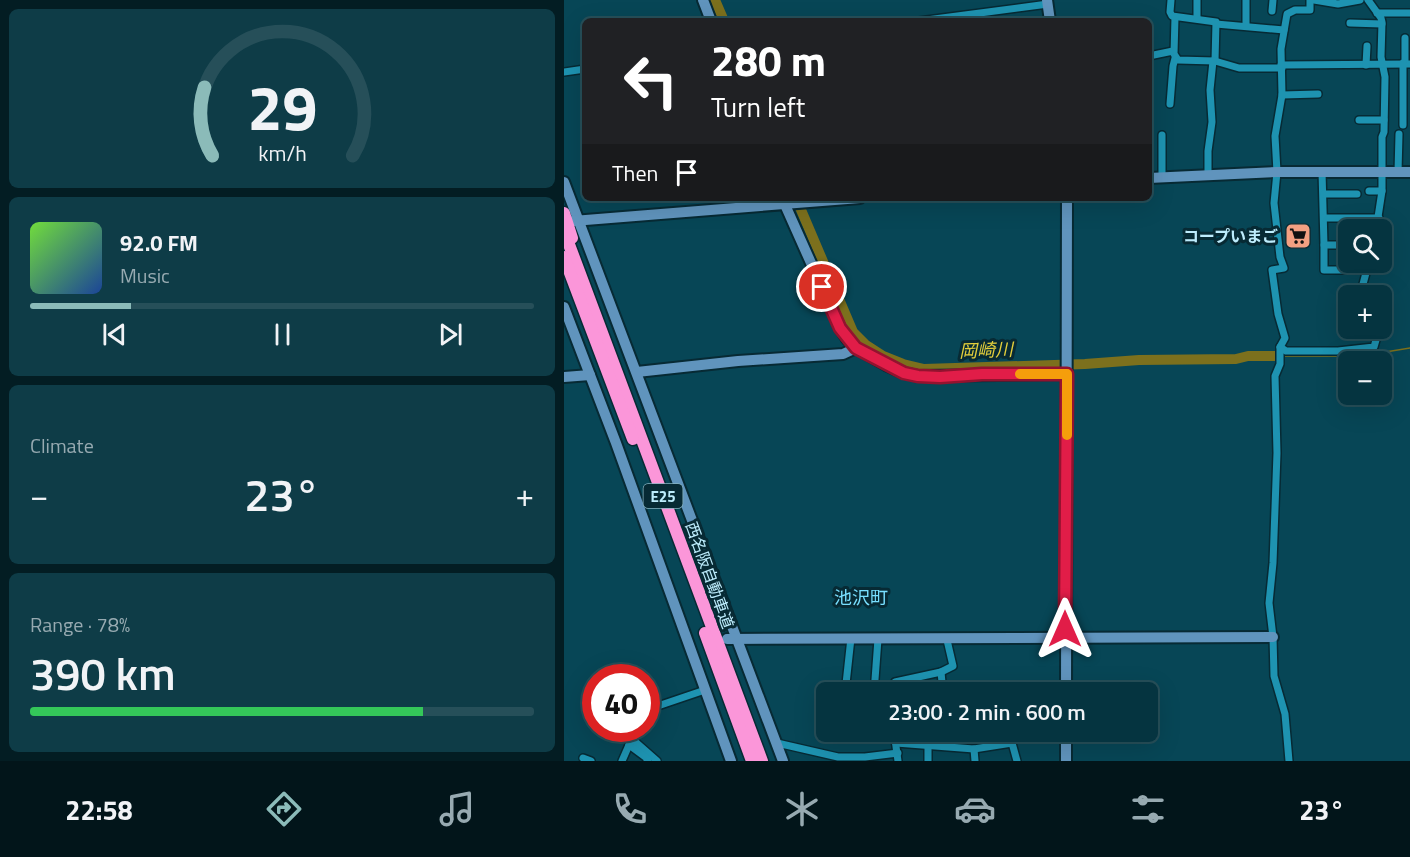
<!DOCTYPE html>
<html lang="en">
<head>
<meta charset="utf-8">
<style>
  :root { --surface:#053440; --page:#0e3c47; --text:#f1f3f6; --muted:#97aab1; --line:#264f59; --accent:#8bbbb9 }
  body { margin:0; font-family:"Titillium Web","Noto Sans JP",sans-serif; background:var(--page); color:var(--text); height:100vh; display:flex; flex-direction:column; font-size:22px; white-space:nowrap }
  * { box-sizing:border-box; margin:0 }
  p { font-size:20px; color:var(--muted) }
  .icon { flex:none; width:33px; height:33px; fill:none; stroke:currentColor; stroke-width:2; stroke-linecap:round; stroke-linejoin:round }
  .map { position:relative; flex:1; overflow:hidden }
  .sheet { display:flex; flex-direction:column; gap:9px; padding:9px; background:#031d23; width:564px }
  .sheet>* { flex:none }
  .hud { position:absolute; left:18px; top:18px; width:570px; height:183px; border-radius:9px; box-shadow:0 6px 24px #0002,0 0 0 2px var(--line); background:#202124; color:#fff; overflow:hidden }
  .buttons { position:absolute; left:774px; top:219px; display:grid; gap:12px }
  .buttons a { display:grid; place-items:center; width:54px; height:54px; border-radius:9px; background:var(--surface); box-shadow:0 6px 24px #0002,0 0 0 2px var(--line); font-size:30px }
  .speed { position:absolute; left:18px; top:664px; display:flex; gap:12px; font-size:30px; font-weight:700; text-align:center }
  .speed>* { display:grid; place-content:center; width:78px; height:78px; border-radius:50%; background:var(--surface); box-shadow:0 6px 24px #0002,0 0 0 2px var(--line); line-height:1 }
  .speed .limit { border:9px solid #d22; background:#fff; color:#111 }
  .pin { position:absolute; display:grid; place-items:center; width:51px; height:51px; color:#fff; margin:-26px; border:3px solid #fff; border-radius:50%; box-shadow:0 2px 6px #0007 }
  .me { position:absolute; width:66px; margin:-33px; rotate:0deg; stroke-linejoin:round; filter:drop-shadow(0 0 4px #0008) }
  .turn { display:flex; align-items:center; gap:21px; height:126px; padding:0 30px; font-size:27px }
  .turn .icon { width:78px; height:78px; stroke-width:2.5 }
  .turn b { display:block; font-size:42px; line-height:51px }
  .then { display:flex; align-items:center; height:57px; padding:0 30px; background:#0003; gap:12px; font-size:22px }
  .big { font-size:45px; font-weight:600; line-height:1.1 }
  .sheet .widget { flex:1; display:flex; flex-direction:column; justify-content:center; gap:9px; min-width:0; padding:0 21px; border-radius:9px; background:var(--page) }
  .sheet .dial { align-items:center; gap:0 }
  .dial svg { height:156px; overflow:visible; fill:none; stroke:var(--line); stroke-width:7; stroke-linecap:round; text-anchor:middle }
  .dial text { fill:var(--text); stroke:none }
  .song { display:flex; align-items:center; gap:18px }
  .cover { width:72px; height:72px; border-radius:9px; background:linear-gradient(135deg,hsl(100 70% 55%),hsl(220 70% 35%)) }
  .played { height:6px; border-radius:3px; background:linear-gradient(90deg,var(--accent) 20%,var(--line) 20%) }
  .keys { display:flex; justify-content:space-around; direction:ltr }
  .heat { display:flex; justify-content:space-between; align-items:center; font-size:33px; direction:ltr }
  .charge { height:9px; border-radius:4px; background:linear-gradient(90deg,#34c759 78%,var(--line) 0) }
  .trip { position:absolute; left:252px; top:682px; width:342px; height:60px; border-radius:9px; background:var(--surface); box-shadow:0 6px 24px #0002,0 0 0 2px var(--line); font-weight:600; line-height:60px; text-align:center }
  .tab-bar { display:flex; height:96px; justify-content:space-around; align-items:center; background:#02151a; color:var(--muted) }
  .tab-bar .icon { width:42px; height:42px }
  .tab-bar .selected { color:var(--accent) }
  .tab-bar b { font-size:27px; color:var(--text) }
  main { display:flex; flex:1; min-height:0 }
  .map>svg:first-child { display:block }
  .lines { fill:none; stroke-linecap:round; stroke-linejoin:round }
  .stream { stroke:#7c701d; stroke-width:1.5 }
  .river { stroke:#7c701d; stroke-width:10 }
  .street-casing { stroke:#072a34; stroke-width:10 }
  .secondary-casing { stroke:#072a34; stroke-width:14 }
  .highway-casing { stroke:#072a34; stroke-width:15 }
  .street { stroke:#1e93b1; stroke-width:7 }
  .secondary { stroke:#6094bd; stroke-width:10 }
  .highway { stroke:#fb96d9; stroke-width:12 }
  .route-casing { stroke:#92132f; stroke-width:15 }
  .route { stroke:#e11d48; stroke-width:10 }
  .slow { stroke:#f59e0b; stroke-width:10 }
  .labels { text-anchor:middle; dominant-baseline:central; stroke-width:6; stroke-linejoin:round; paint-order:stroke }
  .shield { fill:#072a34; stroke:#86b2c0; stroke-width:1.5 }
  .shield-label { font-size:15px; font-weight:bold; fill:#bdecfc }
  .poi-label { font-size:16px; font-weight:bold; fill:#bdecfc; stroke:#072a34; text-anchor:end }
  .street-label { font-size:16px; fill:#bdecfc; stroke:#072a34 }
  .water-label { font-size:18px; font-style:italic; fill:#e3ce3c; stroke:#072a34 }
  .neighbourhood-label { font-size:18px; fill:#78dfff; stroke:#072a34 }
</style>
</head>
<body>
<main>
<section class="sheet">
<div class="widget dial"><svg viewBox="0 0 100 80">
<path d="M14 69A42 42 0 1 1 86 69"/>
<path d="M14 69A42 42 0 0 1 10 34" stroke="#8bbbb9"/>
<text x="50" y="56" font-size="32" font-weight="700">29</text>
<text x="50" y="72" font-size="11">km/h</text>
</svg></div>
<div class="widget">
<div class="song"><i class="cover"></i><div><b>92.0 FM</b><p>Music</p></div></div>
<div class="played"></div>
<div class="keys"><svg class="icon" aria-label="previous" viewBox="0 0 24 24"><path d="M18 5L8 12l10 7zM5 5v14"/></svg><svg class="icon" aria-label="pause" viewBox="0 0 24 24"><path d="M8 5v14M16 5v14"/></svg><svg class="icon" aria-label="next" viewBox="0 0 24 24"><path d="M6 5l10 7-10 7zM19 5v14"/></svg></div>
</div>
<div class="widget"><p>Climate</p>
<div class="heat"><a>−</a><b class="big">23°</b><a>+</a></div>
</div>
<div class="widget"><p>Range · 78%</p><b class="big">390 km</b><div class="charge"></div></div>
</section>
<div class="map">
<svg width="846" height="761" viewBox="0 0 846 761">
  <rect width="100%" height="100%" fill="#074656"/>
  <g class="lines">
    <polyline class="stream" points="719,356 797,356 846,348"/>
    <g class="river">
      <polyline points="151,0 160,21"/>
      <polyline points="232,198 289,332 302,345 319,356 339,364 360,369 521,364 575,360 672,359 684,356 713,356"/>
    </g>
    <g class="street-casing">
      <g id="street">
        <polyline points="607,0 606,12 608,16 652,22 651,61"/>
        <polyline points="682,0 682,26"/>
        <polyline points="750,0 774,4 796,0"/>
        <polyline points="804,0 817,18 818,22 817,57 821,77 820,132 818,137 818,191 812,230"/>
        <polyline points="708,11 709,0"/>
        <polyline points="813,13 846,13"/>
        <polyline points="611,17 610,54 614,60 651,61 675,68 718,68"/>
        <polyline points="633,18 633,0"/>
        <polyline points="355,21 484,4"/>
        <polyline points="786,23 818,24"/>
        <polyline points="652,24 720,30"/>
        <polyline points="585,56 609,51"/>
        <polyline points="841,63 841,38"/>
        <polyline points="717,65 846,64"/>
        <polyline points="802,65 803,46"/>
        <polyline points="0,72 21,69"/>
        <polyline points="718,95 754,94"/>
        <polyline points="606,104 609,66 611,58"/>
        <polyline points="795,120 820,120"/>
        <polyline points="839,125 839,63"/>
        <polyline points="598,135 598,177"/>
        <polyline points="758,171 760,245 784,245"/>
        <polyline points="834,172 835,134"/>
        <polyline points="644,175 644,151 648,122 646,90 649,61"/>
        <polyline points="805,191 818,191"/>
        <polyline points="760,194 793,194"/>
        <polyline points="760,218 815,218"/>
        <polyline points="760,245 760,270 803,270"/>
        <polyline points="803,296 799,284 805,262"/>
        <polyline points="716,347 722,351 774,351 810,347 812,340 809,328"/>
        <polyline points="377,672 379,693"/>
        <polyline points="281,693 287,638"/>
        <polyline points="310,693 314,639"/>
        <polyline points="329,693 331,682 377,672 389,666 383,640"/>
        <polyline points="82,710 141,690"/>
        <polyline points="330,732 334,761"/>
        <polyline points="380,732 380,746"/>
        <polyline points="68,739 93,761"/>
        <polyline points="213,743 274,757 301,757 334,753"/>
        <polyline points="332,743 410,749 448,743 450,735 453,732"/>
        <polyline points="448,743 453,761"/>
        <polyline points="65,745 84,759 83,761"/>
        <polyline points="364,745 364,761"/>
        <polyline points="410,749 411,761"/>
        <polyline points="19,758 27,761"/>
        <polyline points="58,761 72,729"/>
        <polyline points="725,761 721,714 710,676 709,637 705,603 709,563 713,453 711,376 716,364 716,347 721,338 714,314 708,270 720,268 716,257 710,203 713,172 711,136 718,95 717,49 723,14 731,10 746,10 746,0"/>
      </g>
    </g>
    <g class="secondary-casing">
      <g id="secondary">
        <polyline points="139,0 147,21"/>
        <polyline points="483,0 486,21"/>
        <polyline points="585,178 713,172 846,172"/>
        <polyline points="0,182 219,761"/>
        <polyline points="218,198 276,328 283,339 292,348 322,365 340,373 354,376 503,374"/>
        <polyline points="9,221 296,198"/>
        <polyline points="0,307 52,443 167,761"/>
        <polyline points="73,372 174,361 279,354 292,348"/>
        <polyline points="0,377 26,375"/>
        <polyline points="163,639 709,637"/>
        <polyline points="502,693 503,198"/>
        <polyline points="502,761 502,732"/>
      </g>
    </g>
    <g class="highway-casing">
      <g id="highway">
        <polyline points="0,213 8,238"/>
        <polyline points="0,231 198,761"/>
        <polyline points="0,257 69,439"/>
        <polyline points="141,633 188,761"/>
      </g>
    </g>
    <use href="#street" class="street"/>
    <use href="#secondary" class="secondary"/>
    <use href="#highway" class="highway"/>
  </g>
  <g class="lines">
    <g class="route-casing">
      <polyline id="route" points="258,287 276,328 292,348 340,373 354,376 376,377 418,374 503,374 501,629"/>
    </g>
    <use href="#route" class="route"/>
    <polyline class="slow" points="456,374 503,374 503,435"/>
  </g>
  <defs>
    <g id="supermarket-square" transform="scale(1.35)"><rect x="-9" y="-9" width="18" height="18" rx="4" fill="#f3a082" stroke="#072a34"/><path d="M-6-5.5h2.5l.6 2H6L4.5 2H-2.5L-4.4-4H-6ZM-1.5 3.2a1.3 1.3 0 1 0 .1 0ZM3 3.2a1.3 1.3 0 1 0 .1 0Z" fill="#111"/></g>
  </defs>
  <g fill-rule="evenodd">
    <use href="#supermarket-square" x="734" y="236"/>
  </g>
  <g class="labels">
    <rect class="shield" x="79.5" y="484" width="39" height="24" rx="4.5"/>
    <g class="shield-label">
      <text x="99" y="496">E25</text>
    </g>
    <g class="poi-label">
      <text x="714" y="236">コープいまご</text>
    </g>
    <g class="street-label">
      <text transform="translate(146 575) rotate(70)">西名阪自動車道</text>
    </g>
    <g class="water-label">
      <text transform="translate(422 350) rotate(-2)">岡崎川</text>
    </g>
    <g class="neighbourhood-label">
      <text x="297" y="597">池沢町</text>
    </g>
  </g>
</svg>
<div class="buttons">
<a><svg class="icon" aria-label="search" viewBox="0 0 24 24"><circle cx="10" cy="10" r="6"/><path d="M15 15l6 6"/></svg></a>
<a>+</a>
<a>−</a>
</div>
<div class="speed"><div class="limit">40</div></div>
<div class="pin" style="left:258px;top:287px;background:#d93025"><svg class="icon" aria-label="arrive" viewBox="0 0 24 24"><path d="M6 21V4h12l-3 4 3 4H6"/></svg></div>
<svg class="me" style="left:501px;top:629px" viewBox="-20 -20 40 40"><path d="M0-17L14 15 0 8-14 15z" fill="#e11d48" stroke="#fff" stroke-width="4"/></svg>
<div class="trip">23:00 · 2 min · 600 m</div>
<div class="hud">
<div class="turn"><svg class="icon" aria-label="left" viewBox="0 0 24 24"><path d="M17 20v-9H6M10 6l-5 5 5 5"/></svg><div><b>280 m</b>Turn left</div></div>
<div class="then">Then<svg class="icon" aria-label="arrive" viewBox="0 0 24 24"><path d="M6 21V4h12l-3 4 3 4H6"/></svg></div>
</div>
</div>
</main>
<nav class="tab-bar">
<b>22:58</b>
<svg class="icon selected" aria-label="directions" viewBox="0 0 24 24"><path d="M12 3l9 9-9 9-9-9zM9 14v-3h6M13 9l2 2-2 2"/></svg>
<svg class="icon" aria-label="music" viewBox="0 0 24 24"><path d="M9 18V5l10-2v13"/><circle cx="6" cy="18" r="3"/><circle cx="16" cy="16" r="3"/></svg>
<svg class="icon" aria-label="phone" viewBox="0 0 24 24"><path d="M5 4h4l2 5-3 2q2 4 5 5l2-3 5 2v4C11 20 4 13 5 4z"/></svg>
<svg class="icon" aria-label="climate" viewBox="0 0 24 24"><path d="M12 3v18M4 7l16 10M4 17L20 7"/></svg>
<svg class="icon" aria-label="car" viewBox="0 0 24 24"><path d="M5 17H2v-5l4-1 3-4h7l3 4 3 1v5h-3M9 17h6M6 11h13"/><circle cx="7" cy="17" r="2"/><circle cx="17" cy="17" r="2"/></svg>
<svg class="icon" aria-label="filters" viewBox="0 0 24 24"><path d="M4 7h16M4 17h16"/><circle cx="9" cy="7" r="2"/><circle cx="15" cy="17" r="2"/></svg>
<b>23°</b>
</nav>
</body>
</html>
